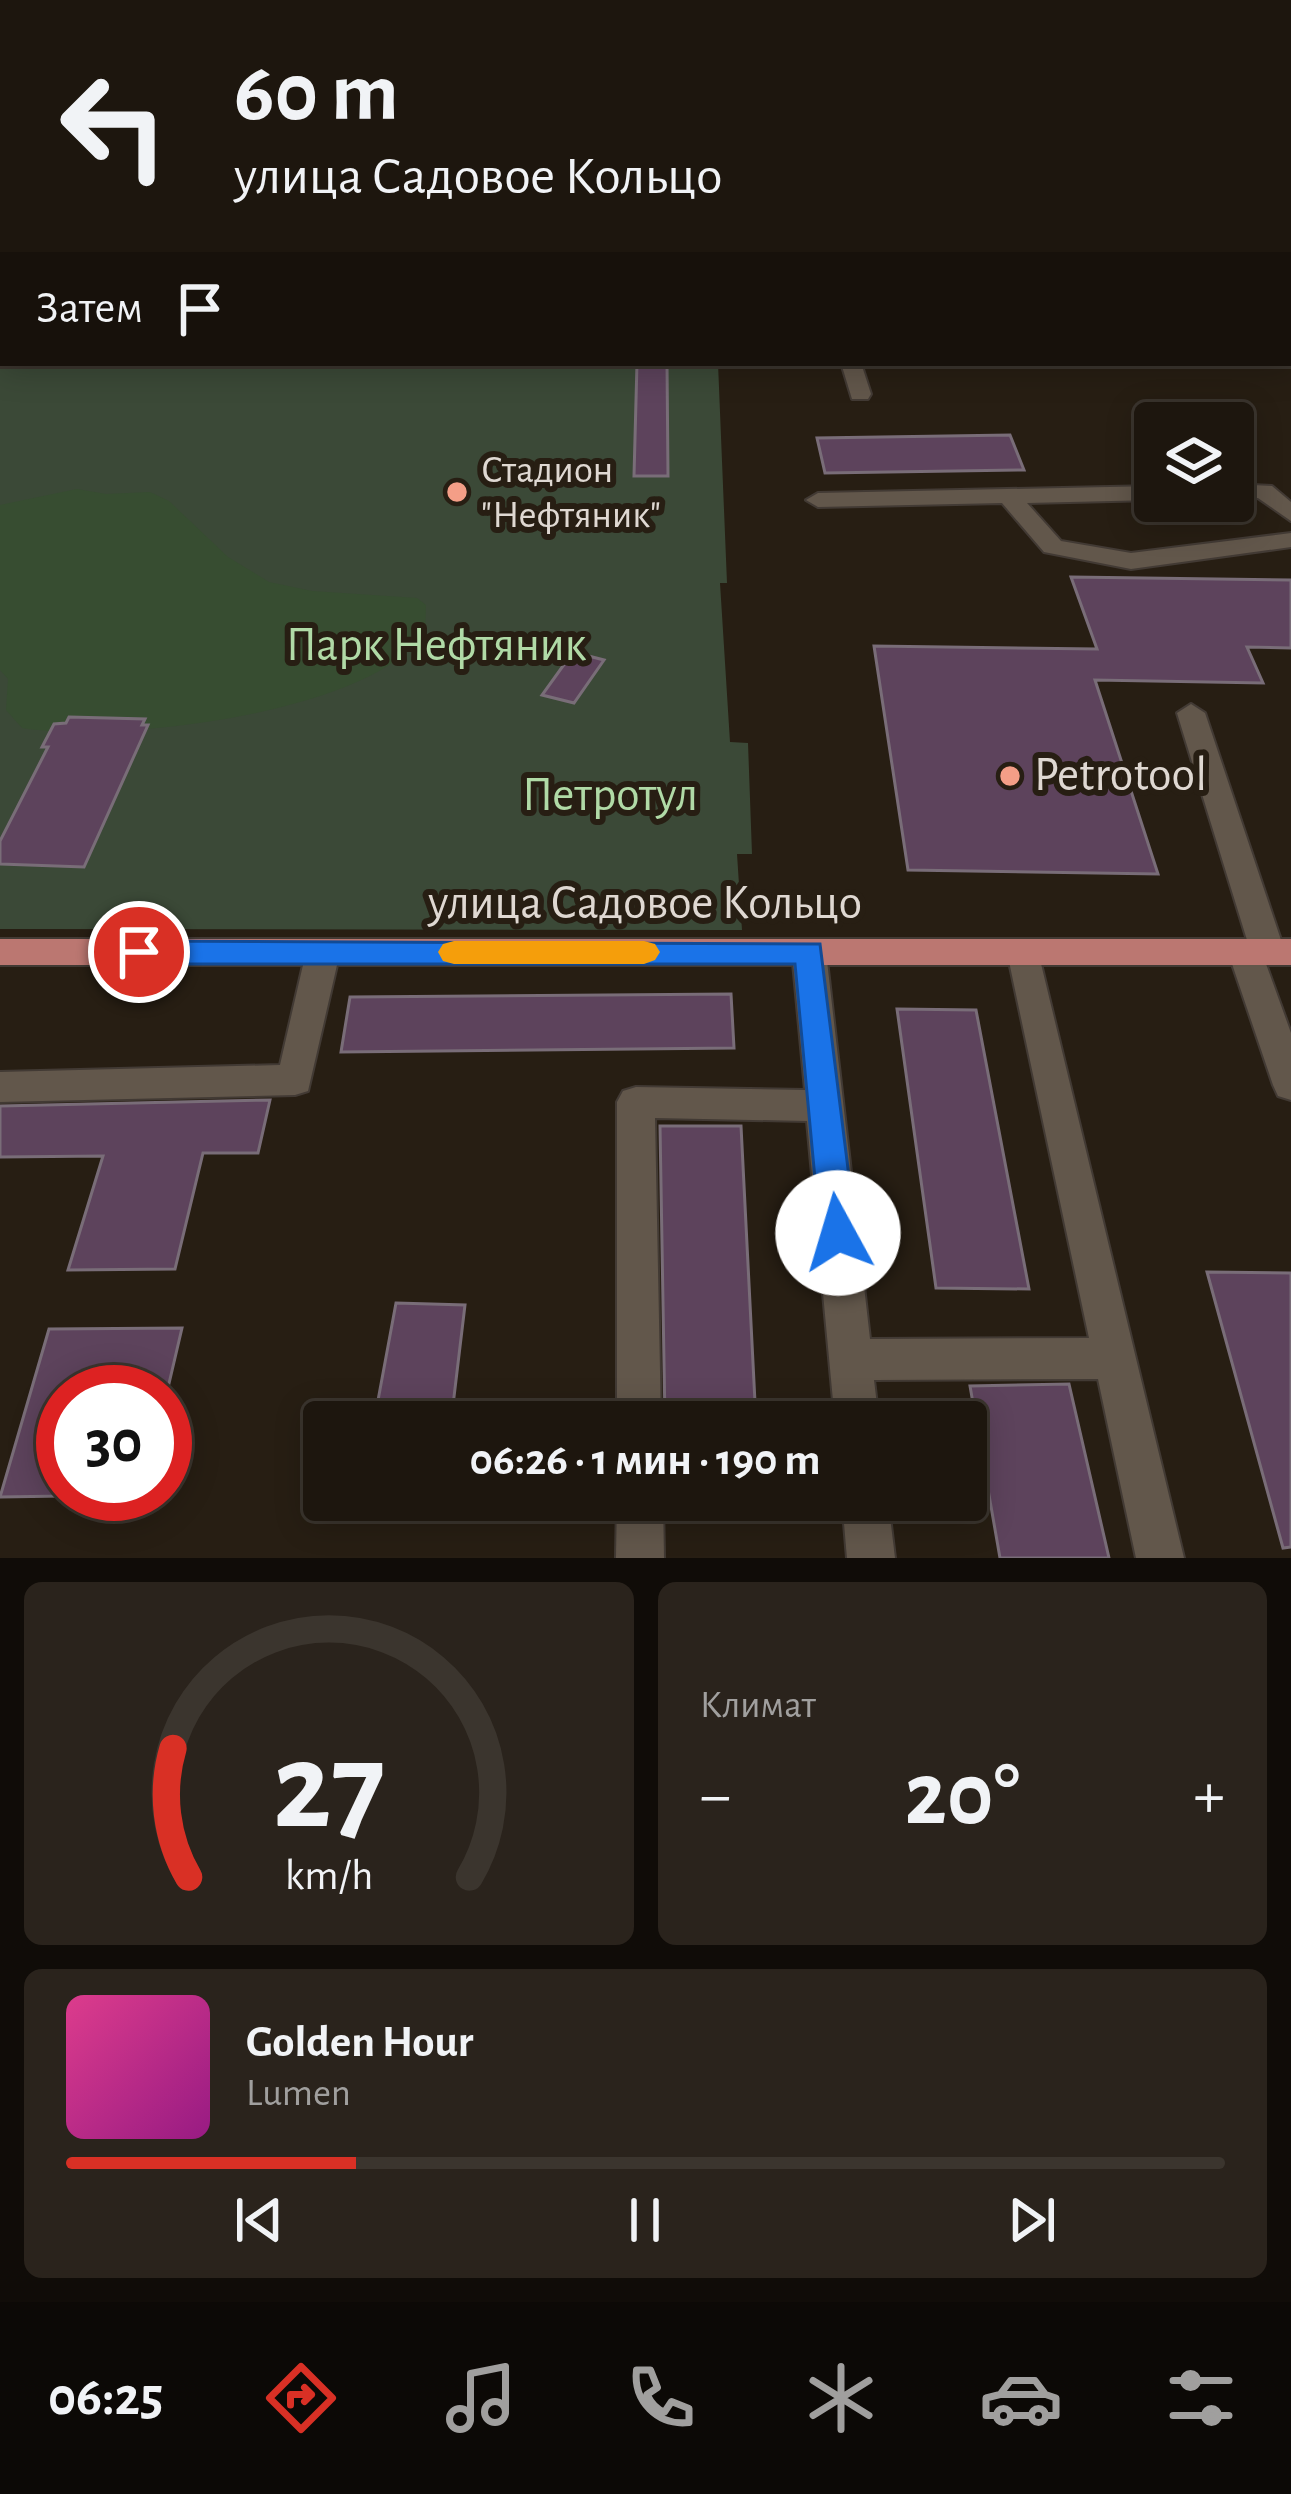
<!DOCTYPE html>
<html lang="ru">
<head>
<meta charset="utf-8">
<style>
  :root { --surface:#1d160e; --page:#2a231c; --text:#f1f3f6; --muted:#a09f9e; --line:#3b352e; --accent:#d93025 }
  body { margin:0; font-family:"Alegreya Sans",sans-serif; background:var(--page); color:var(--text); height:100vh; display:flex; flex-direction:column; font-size:45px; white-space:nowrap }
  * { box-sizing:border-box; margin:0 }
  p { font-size:39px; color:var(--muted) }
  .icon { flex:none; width:66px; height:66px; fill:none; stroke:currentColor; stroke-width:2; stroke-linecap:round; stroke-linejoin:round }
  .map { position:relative; height:1558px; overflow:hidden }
  .panel { display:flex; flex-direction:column; gap:24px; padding:24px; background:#100c08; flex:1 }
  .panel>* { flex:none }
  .hud { position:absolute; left:0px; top:0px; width:1293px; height:366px; box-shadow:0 6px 30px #0003,0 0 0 3px var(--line); background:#1d160e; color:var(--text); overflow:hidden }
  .buttons { position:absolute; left:1134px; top:402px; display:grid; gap:24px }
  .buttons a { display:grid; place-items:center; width:120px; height:120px; border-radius:12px; background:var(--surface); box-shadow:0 6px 30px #0003,0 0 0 3px var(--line); font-size:60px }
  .speed { position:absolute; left:36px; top:1365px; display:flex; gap:24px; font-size:60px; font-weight:700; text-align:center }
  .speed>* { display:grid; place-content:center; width:156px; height:156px; border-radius:50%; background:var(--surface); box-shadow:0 6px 30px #0003,0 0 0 3px var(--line); line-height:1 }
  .speed .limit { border:18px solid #d22; background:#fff; color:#111 }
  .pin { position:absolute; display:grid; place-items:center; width:102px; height:102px; color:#fff; margin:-51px; border:6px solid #fff; border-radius:50%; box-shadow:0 3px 12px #0007 }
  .me { position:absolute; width:132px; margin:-66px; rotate:354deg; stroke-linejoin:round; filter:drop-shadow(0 0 9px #0008) }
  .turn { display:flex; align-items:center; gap:42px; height:252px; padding:0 36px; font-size:54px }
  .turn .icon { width:156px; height:156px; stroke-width:2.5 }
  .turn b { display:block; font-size:84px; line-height:102px }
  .then { display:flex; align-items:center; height:114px; padding:0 36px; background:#0003; gap:24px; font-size:45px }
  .big { font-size:90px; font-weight:600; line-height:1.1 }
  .panel .widget { flex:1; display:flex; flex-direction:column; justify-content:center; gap:18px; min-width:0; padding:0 42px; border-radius:18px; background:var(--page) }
  .panel .dial { align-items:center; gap:0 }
  .dial svg { height:312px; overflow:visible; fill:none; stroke:var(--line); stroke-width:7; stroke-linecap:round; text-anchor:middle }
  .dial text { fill:var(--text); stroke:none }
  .song { display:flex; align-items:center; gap:36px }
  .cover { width:144px; height:144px; border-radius:18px; background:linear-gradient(135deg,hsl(330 70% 55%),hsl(310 70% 35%)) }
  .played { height:12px; border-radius:6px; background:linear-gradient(90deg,var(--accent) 25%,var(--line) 25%) }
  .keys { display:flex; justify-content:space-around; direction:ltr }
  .heat { display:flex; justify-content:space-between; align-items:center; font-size:66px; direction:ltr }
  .panel .tiles { flex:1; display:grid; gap:24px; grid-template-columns:1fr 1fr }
  .widget:last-child { grid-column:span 2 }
  .trip { position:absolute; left:303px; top:1401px; width:684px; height:120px; border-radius:12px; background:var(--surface); box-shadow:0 6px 30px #0003,0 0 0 3px var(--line); font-weight:600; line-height:120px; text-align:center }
  .tabs { display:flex; height:192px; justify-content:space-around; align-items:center; background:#0c0906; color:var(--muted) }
  .tabs .icon { width:84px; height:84px }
  .tabs .on { color:var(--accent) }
  .tabs b { font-size:54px; color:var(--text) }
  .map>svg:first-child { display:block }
  .green { fill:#3b4937 }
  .forest { fill:#374d31 }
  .building { fill:#5d435c; stroke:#796d78; stroke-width:3 }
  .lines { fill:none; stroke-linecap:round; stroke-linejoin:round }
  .minor-casing { stroke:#423a34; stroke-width:4 }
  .major-casing { stroke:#423a34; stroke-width:4 }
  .minor { fill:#62574b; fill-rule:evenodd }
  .major { fill:#bb7771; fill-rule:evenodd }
  .route { fill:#1a73e8; stroke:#114b97; stroke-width:3 }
  .slow { fill:#f59e0b }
  .poi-dot { fill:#f49e87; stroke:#271e13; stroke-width:4.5 }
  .labels { text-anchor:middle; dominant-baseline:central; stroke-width:12; stroke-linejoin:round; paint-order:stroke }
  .far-poi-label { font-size:39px; fill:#dfd8d2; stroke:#271e13; text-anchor:start }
  .park-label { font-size:48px; fill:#b0daa6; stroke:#271e13 }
  .poi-label { font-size:48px; fill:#dfd8d2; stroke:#271e13; text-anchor:start }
  .street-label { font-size:48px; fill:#dfd8d2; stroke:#271e13 }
</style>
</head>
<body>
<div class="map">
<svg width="1291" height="1558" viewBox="0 0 1291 1558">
  <rect width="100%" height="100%" fill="#271e13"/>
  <polygon class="green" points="0,231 3,363 718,363 727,583 720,583 730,742 748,743 752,854 737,854 742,930 0,929"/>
  <path class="forest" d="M77,489L106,494L150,492L169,501L228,557L269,582L312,591L417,598L426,605L425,633C368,715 114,743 22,728L6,710L8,679L0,670V505Z"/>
  <g class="building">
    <polygon points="637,363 667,363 668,476 634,476"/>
    <polygon points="1010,435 1024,470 825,473 817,438"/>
    <polygon points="1071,577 1291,580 1291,648 1247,647 1263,683 1095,680 1158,874 908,870 874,646 1097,649"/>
    <polygon points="573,652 604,660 574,703 542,695"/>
    <polygon points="69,717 145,719 142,725 148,725 84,867 0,864 0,841 48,747 42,747 54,724 66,723"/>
    <polygon points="731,994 734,1048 341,1052 350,997"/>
    <polygon points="897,1009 976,1010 1029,1289 936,1288"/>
    <polygon points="270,1100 258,1153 203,1153 175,1269 68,1270 103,1156 0,1157 0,1106"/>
    <polygon points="660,1126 741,1126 756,1422 665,1422"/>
    <polygon points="1207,1272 1291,1273 1291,1547 1283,1548"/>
    <polygon points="396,1303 465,1305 451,1422 374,1422"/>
    <polygon points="182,1328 167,1392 63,1392 63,1496 0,1497 49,1329"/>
    <polygon points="1069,1384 1109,1558 1000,1558 970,1386"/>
  </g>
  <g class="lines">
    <g class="minor-casing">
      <g id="minor">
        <polygon points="305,0 1031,0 1034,3 302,3"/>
        <polygon points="1111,0 1123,0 1125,3 1113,3"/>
        <rect x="0" y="16" width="3" height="8"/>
        <rect x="0" y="103" width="3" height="10"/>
        <polygon points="1290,104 1291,105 1291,115 1290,114"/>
        <rect x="0" y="127" width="3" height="10"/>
        <rect x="1290" y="130" width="1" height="10"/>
        <rect x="1290" y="186" width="1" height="11"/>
        <rect x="0" y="192" width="3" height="10"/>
        <polygon points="841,363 861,363 871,394 868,399 852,399"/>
        <polygon points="1233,484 1272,486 1291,502 1291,521 1258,498 1233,498"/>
        <polygon points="1155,486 1155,500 1027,503 1061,541 1131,553 1291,533 1291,547 1131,569 1044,552 1002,503 818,507 806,500 818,493"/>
        <polygon points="1191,704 1205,713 1285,952 1280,961 1266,964 1291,1033 1291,1100 1278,1096 1273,1085 1228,952 1233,943 1247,940 1177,713"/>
        <polygon points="323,939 335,943 340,952 308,1091 295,1095 0,1102 0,1072 280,1065 306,952 311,943"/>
        <polygon points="809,939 821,943 826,952 870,1339 1089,1338 1007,952 1012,943 1024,939 1036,943 1184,1558 1136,1558 1098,1379 874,1380 879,1422 835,1422 807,1121 655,1118 661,1422 617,1422 617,1102 623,1091 636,1087 805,1090 792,952 797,943"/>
        <polygon points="617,1500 663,1500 664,1558 616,1558"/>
        <polygon points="842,1500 888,1500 895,1558 847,1558"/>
      </g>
    </g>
    <g class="major-casing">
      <rect id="major" x="0" y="939" width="1291" height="26"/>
    </g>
    <use href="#minor" class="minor"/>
    <use href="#major" class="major"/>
  </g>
  <polygon class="route" points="139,941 820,944 856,1233 851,1245 838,1249 825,1245 820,1233 795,964 139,964 128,960 123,952 128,944"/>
  <polygon class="slow" points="454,941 644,941 655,944 660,952 655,960 644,964 454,964 443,961 438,952 443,944"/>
  <g class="poi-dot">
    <circle cx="457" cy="492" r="12"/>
    <circle cx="1010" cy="776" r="12"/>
  </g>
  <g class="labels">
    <g class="far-poi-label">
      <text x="481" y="470">Стадион<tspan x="481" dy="45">"Нефтяник"</tspan></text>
    </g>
    <g class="park-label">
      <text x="436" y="646">Парк Нефтяник</text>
      <text x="610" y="796">Петротул</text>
    </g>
    <g class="poi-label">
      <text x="1034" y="776">Petrotool</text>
    </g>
    <g class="street-label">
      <text x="645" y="904">улица Садовое Кольцо</text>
    </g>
  </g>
</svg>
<div class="buttons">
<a><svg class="icon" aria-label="layers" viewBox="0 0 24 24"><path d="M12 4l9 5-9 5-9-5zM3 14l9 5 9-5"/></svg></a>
</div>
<div class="speed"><div class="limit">30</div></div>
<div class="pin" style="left:139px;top:952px;background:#d93025"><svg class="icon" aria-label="arrive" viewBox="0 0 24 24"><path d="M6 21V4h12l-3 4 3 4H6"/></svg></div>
<svg class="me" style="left:838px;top:1233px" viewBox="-20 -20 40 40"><circle r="19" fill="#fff"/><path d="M0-13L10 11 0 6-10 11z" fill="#1a73e8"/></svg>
<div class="trip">06:26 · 1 мин · 190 m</div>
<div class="hud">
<div class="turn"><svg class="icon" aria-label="left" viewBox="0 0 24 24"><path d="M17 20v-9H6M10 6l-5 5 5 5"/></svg><div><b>60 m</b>улица Садовое Кольцо</div></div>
<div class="then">Затем<svg class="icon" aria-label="arrive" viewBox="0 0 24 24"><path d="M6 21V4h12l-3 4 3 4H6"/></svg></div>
</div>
</div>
<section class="panel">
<div class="tiles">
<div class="widget dial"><svg viewBox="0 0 100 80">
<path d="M14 69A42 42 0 1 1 86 69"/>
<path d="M14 69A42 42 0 0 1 10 36" stroke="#d93025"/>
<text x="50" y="56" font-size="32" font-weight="700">27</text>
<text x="50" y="72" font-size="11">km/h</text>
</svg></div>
<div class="widget"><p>Климат</p>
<div class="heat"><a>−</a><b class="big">20°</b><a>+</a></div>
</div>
<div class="widget">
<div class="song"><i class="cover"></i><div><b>Golden Hour</b><p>Lumen</p></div></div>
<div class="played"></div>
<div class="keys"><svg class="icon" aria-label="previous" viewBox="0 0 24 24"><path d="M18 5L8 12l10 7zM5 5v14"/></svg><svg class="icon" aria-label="pause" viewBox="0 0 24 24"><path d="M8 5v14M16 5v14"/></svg><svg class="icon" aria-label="next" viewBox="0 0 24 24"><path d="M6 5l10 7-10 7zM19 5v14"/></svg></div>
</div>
</div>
</section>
<nav class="tabs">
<b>06:25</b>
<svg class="icon on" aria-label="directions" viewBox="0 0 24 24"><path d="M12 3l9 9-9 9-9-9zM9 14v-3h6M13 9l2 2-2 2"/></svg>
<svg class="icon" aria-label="music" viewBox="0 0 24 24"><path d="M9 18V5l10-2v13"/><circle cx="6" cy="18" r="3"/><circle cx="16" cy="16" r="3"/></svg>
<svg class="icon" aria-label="phone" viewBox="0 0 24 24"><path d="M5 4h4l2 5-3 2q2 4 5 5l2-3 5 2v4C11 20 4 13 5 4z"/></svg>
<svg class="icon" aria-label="climate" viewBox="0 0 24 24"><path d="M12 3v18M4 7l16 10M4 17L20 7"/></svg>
<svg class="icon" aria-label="car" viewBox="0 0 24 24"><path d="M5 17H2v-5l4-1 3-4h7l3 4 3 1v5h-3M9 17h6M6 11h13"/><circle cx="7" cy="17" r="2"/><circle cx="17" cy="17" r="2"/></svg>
<svg class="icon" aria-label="filters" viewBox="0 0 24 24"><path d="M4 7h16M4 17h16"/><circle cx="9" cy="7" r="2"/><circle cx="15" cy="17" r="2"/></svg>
</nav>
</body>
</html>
